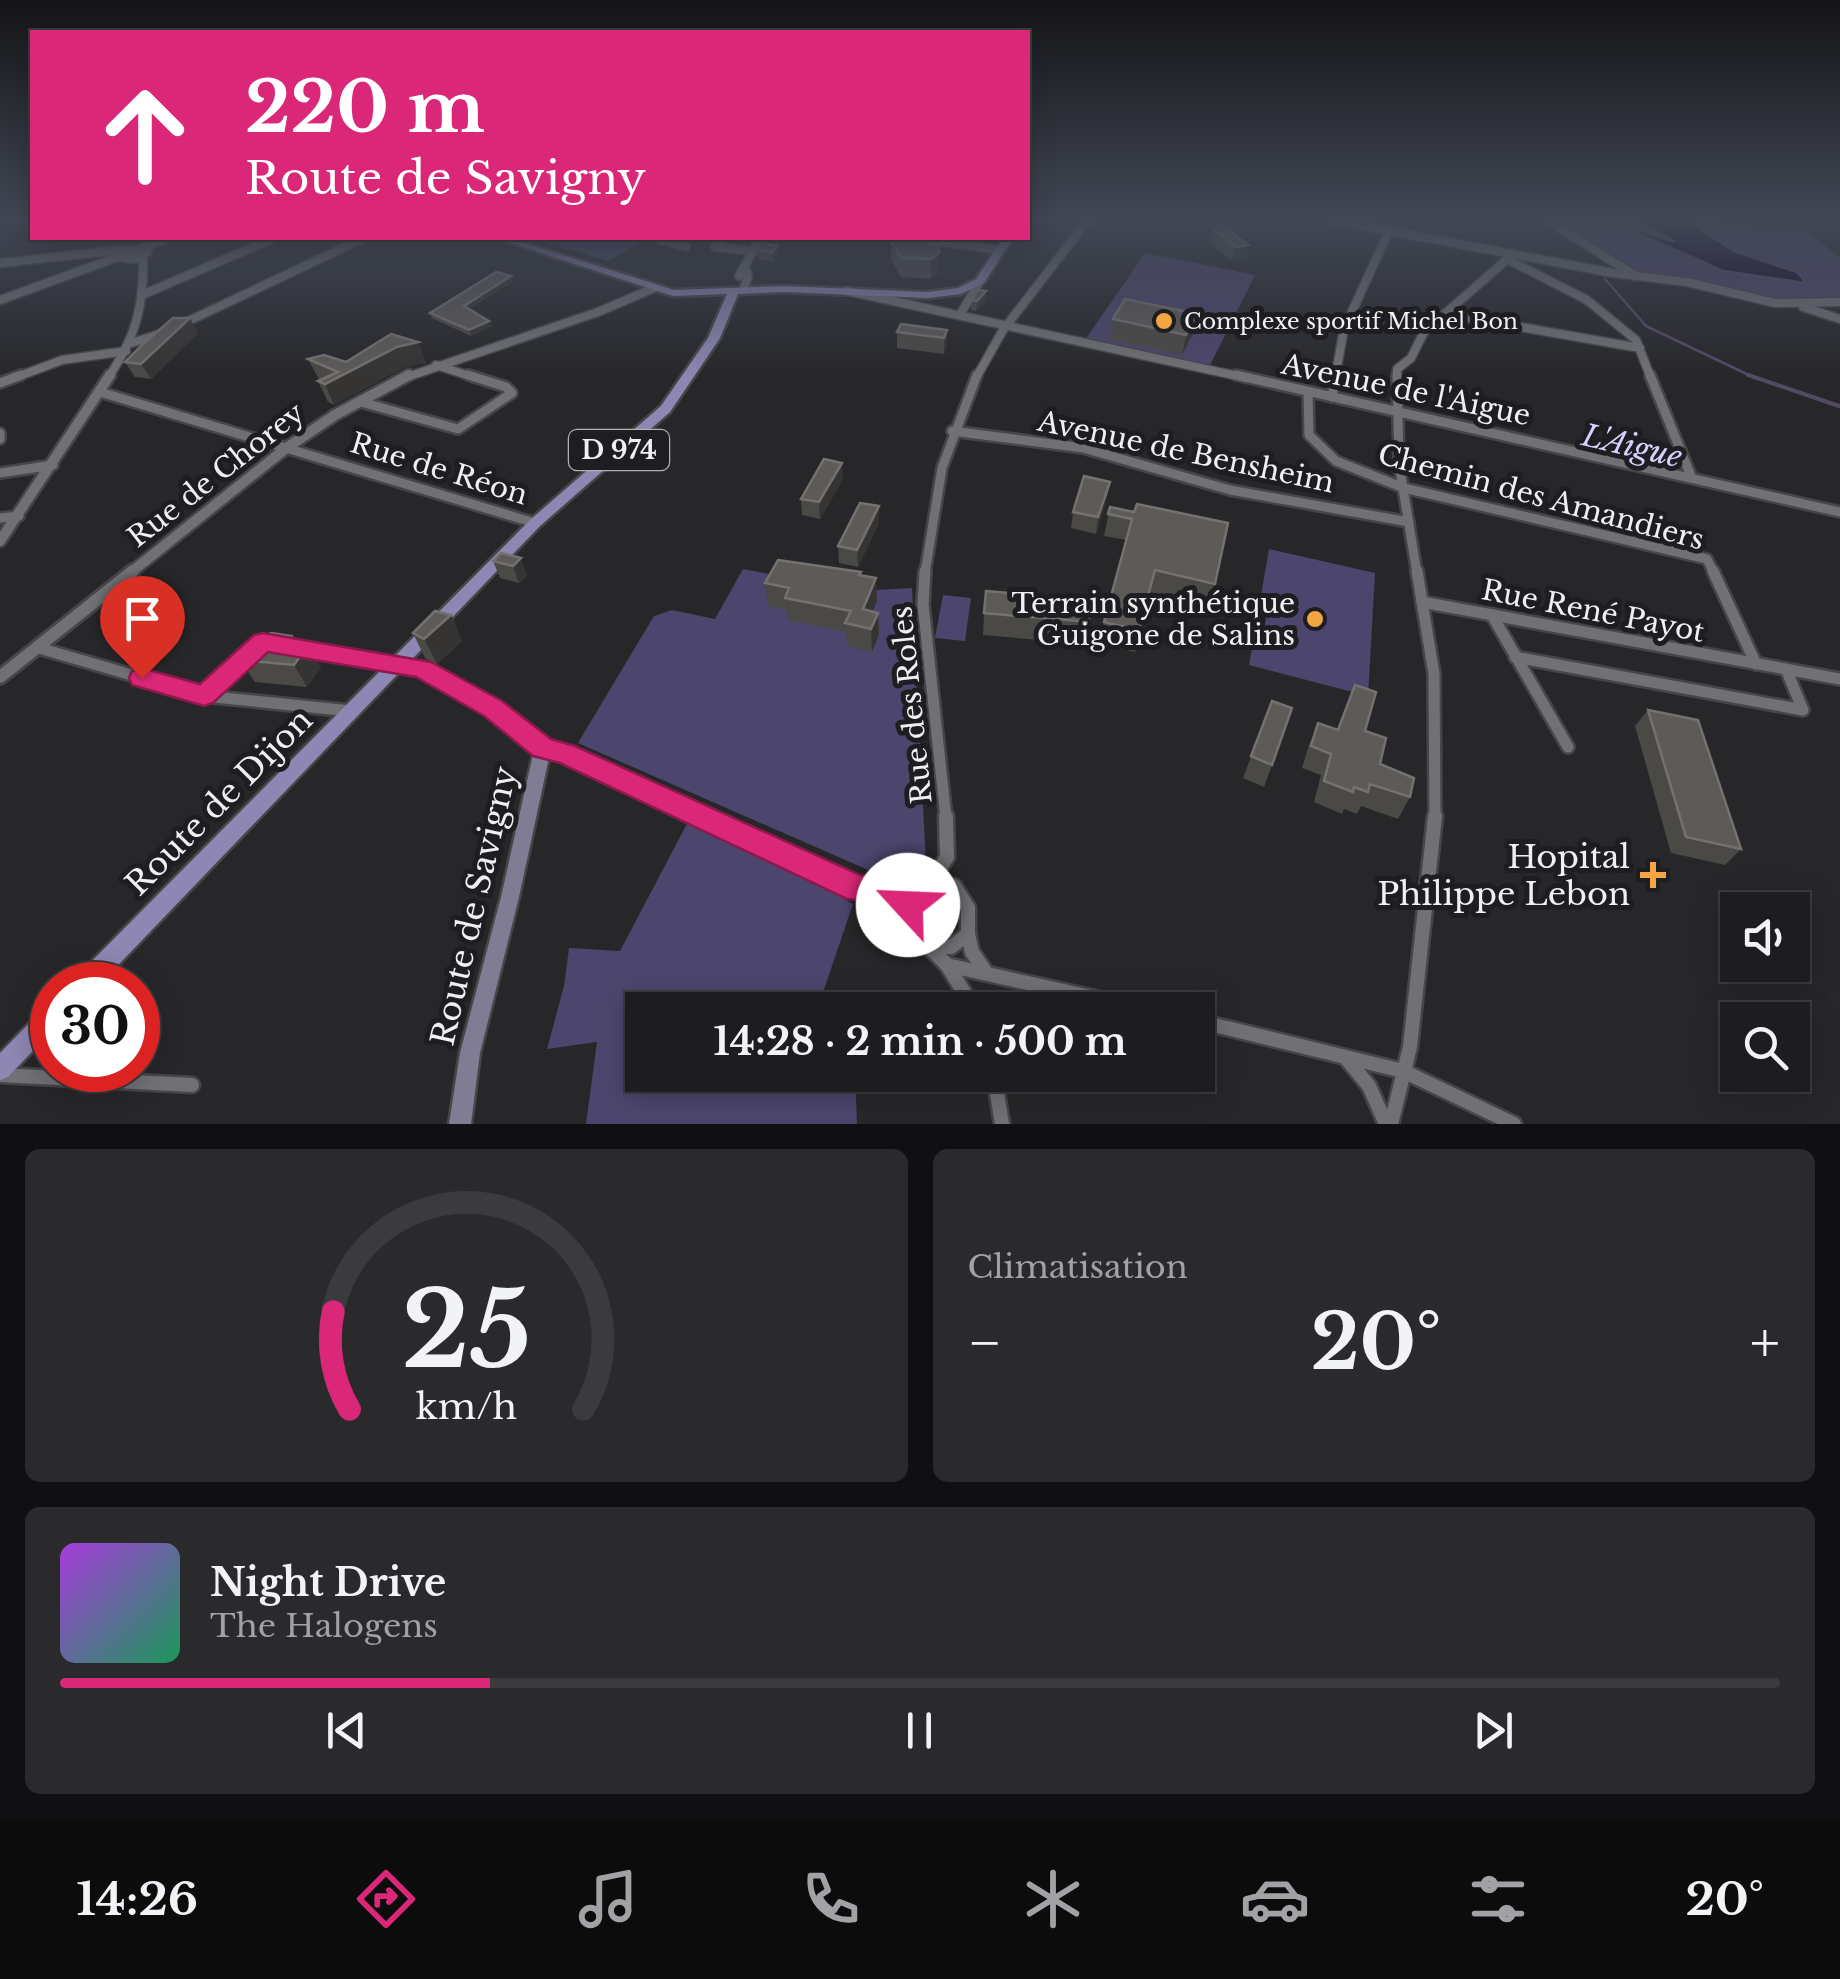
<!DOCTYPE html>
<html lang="fr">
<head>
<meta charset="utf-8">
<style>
  :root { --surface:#1d1d20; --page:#2a2a2d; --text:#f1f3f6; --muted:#a0a2a5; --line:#3b3b3e; --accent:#db2777 }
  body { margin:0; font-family:"Libre Baskerville",serif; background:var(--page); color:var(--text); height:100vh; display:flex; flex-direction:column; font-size:38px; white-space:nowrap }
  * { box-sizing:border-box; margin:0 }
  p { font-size:32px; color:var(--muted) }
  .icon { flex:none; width:55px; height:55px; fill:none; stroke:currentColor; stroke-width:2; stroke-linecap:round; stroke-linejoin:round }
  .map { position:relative; height:1124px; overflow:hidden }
  .sheet { display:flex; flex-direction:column; gap:25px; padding:25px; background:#101012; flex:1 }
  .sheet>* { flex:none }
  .hud { position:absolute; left:30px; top:30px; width:1000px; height:210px; border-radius:0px; box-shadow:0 5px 25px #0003,0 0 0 2px var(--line); background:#db2777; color:#fff; overflow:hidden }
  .controls { position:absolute; left:1720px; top:892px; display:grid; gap:20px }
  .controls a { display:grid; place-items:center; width:90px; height:90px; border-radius:0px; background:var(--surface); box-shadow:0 5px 25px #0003,0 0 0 2px var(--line); font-size:50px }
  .speed { position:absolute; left:30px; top:962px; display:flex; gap:20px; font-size:50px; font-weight:700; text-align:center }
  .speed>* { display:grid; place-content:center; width:130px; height:130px; border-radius:50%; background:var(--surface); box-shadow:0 5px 25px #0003,0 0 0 2px var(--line); line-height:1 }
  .speed .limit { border:15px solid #d22; background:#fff; color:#111 }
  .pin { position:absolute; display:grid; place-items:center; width:85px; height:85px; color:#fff; margin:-102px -42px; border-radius:50% 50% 50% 0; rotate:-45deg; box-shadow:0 0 10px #0007 }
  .pin .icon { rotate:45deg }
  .me { position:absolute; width:110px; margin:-55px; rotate:295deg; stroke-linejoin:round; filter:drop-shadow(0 0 8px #0008) }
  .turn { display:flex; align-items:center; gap:35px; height:210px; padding:0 50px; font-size:45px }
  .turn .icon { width:130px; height:130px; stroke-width:2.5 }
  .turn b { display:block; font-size:70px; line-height:85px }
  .big { font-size:75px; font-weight:700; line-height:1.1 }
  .sheet .widget { flex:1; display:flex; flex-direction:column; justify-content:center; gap:15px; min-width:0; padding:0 35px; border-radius:15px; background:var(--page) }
  .sheet .dial { align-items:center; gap:0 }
  .dial svg { height:260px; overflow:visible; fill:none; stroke:var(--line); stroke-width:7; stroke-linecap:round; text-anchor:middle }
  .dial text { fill:var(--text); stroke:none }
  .song { display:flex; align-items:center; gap:30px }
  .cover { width:120px; height:120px; border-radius:15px; background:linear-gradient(135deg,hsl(280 70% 55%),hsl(150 70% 35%)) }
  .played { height:10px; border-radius:5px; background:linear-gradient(90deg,var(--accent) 25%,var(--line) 25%) }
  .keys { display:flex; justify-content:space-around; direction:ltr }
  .heat { display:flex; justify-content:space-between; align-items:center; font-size:55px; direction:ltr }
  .sheet .tiles { flex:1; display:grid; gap:25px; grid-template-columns:1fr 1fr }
  .widget:last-child { grid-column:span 2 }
  .trip { position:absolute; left:625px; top:992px; width:590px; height:100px; border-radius:0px; background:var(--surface); box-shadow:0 5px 25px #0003,0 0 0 2px var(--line); font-weight:700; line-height:100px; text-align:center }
  .menu { display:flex; height:160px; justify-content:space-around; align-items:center; background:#0c0c0d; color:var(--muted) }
  .menu .icon { width:70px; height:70px }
  .menu .selected { color:var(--accent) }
  .menu b { font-size:45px; color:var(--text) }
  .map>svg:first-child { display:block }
  .green { fill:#4c456d }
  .water { fill:#0f0329; stroke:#524a65; stroke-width:2.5 }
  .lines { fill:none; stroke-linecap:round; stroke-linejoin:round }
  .stream-far1 { stroke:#524a65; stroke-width:2.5 }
  .stream { stroke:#524a65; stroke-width:4 }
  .minor-far3-casing { stroke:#464649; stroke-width:11 }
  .minor-far2-casing { stroke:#464649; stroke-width:14 }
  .minor-far1-casing { stroke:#464649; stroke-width:16 }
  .minor-casing { stroke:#464649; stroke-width:19 }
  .tertiary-far2-casing { stroke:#464649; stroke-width:11 }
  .tertiary-far1-casing { stroke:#464649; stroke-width:15 }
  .tertiary-casing { stroke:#464649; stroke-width:18 }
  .secondary-casing { stroke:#464649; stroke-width:5 }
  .primary-casing { stroke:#464649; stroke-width:5 }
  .minor-far3 { stroke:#717175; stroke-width:8 }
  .minor-far2 { stroke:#717175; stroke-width:9 }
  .minor-far1 { stroke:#717175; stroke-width:11 }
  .minor { stroke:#717175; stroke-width:14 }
  .tertiary-far2 { stroke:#717175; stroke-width:8 }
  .tertiary-far1 { stroke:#717175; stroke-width:10 }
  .tertiary { stroke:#717175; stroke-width:12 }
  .secondary { fill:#807c94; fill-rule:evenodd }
  .primary { fill:#8e87b3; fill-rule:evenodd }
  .wall { fill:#4b4946 }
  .shaded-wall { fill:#353433 }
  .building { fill:#5d5a58; stroke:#747270; stroke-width:2.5 }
  .route { fill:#db2777; stroke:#8e194d; stroke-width:2.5 }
  .poi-dot { fill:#f2a541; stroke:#1e1d21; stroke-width:4 }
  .labels { text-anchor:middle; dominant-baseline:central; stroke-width:10; stroke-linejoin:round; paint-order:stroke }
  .far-poi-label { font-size:22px; fill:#f0eff2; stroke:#1e1d21; text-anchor:start }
  .shield { fill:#1e1d21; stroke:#b1b0b3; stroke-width:2.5 }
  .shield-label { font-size:25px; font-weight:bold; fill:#f0eff2 }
  .street-label { font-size:28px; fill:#f0eff2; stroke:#1e1d21 }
  .poi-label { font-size:28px; fill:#f0eff2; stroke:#1e1d21; text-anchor:end }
  .water-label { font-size:30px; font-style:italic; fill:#d6d0fd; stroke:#1e1d21 }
  .near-street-label { font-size:32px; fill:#f0eff2; stroke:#1e1d21 }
  .near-poi-label { font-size:32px; fill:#f0eff2; stroke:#1e1d21; text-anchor:end }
</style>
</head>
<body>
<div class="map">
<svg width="1840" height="1124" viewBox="0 0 1840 1124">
  <rect width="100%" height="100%" fill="#27272a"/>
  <g class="green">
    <polygon points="1553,220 1719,220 1808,232 1840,258 1840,297 1775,300 1642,276"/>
    <polygon points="546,238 649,238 608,261 541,241"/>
    <polygon points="1145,253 1255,275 1209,367 1085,340"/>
    <polygon points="1269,549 1375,573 1368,696 1249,665"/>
    <polygon points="743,569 857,591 912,588 926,865 898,883 578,743 654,616 672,610 715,619"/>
    <polygon points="943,595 971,598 965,641 935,638"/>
    <polygon points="690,818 784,863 853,904 817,1010 642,1010 642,1075 803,1075 804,1082 855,1075 857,1124 586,1124 597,1042 547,1049 564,986 569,948 620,951"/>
  </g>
  <polygon class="water" points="1608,220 1675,242 1637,220 1687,220 1734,251 1797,272 1806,283 1723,271"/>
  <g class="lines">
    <polyline class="stream-far1" points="1605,279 1646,326 1755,378"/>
    <polyline class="stream" points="1748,375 1839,406"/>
    <g class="minor-far3-casing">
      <g id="minor-far3">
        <polyline points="1333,220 1613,273 1687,282 1775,303 1840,302"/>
        <polyline points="1547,220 1636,276"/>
        <polyline points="653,238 686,247"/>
        <polyline points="712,238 721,240"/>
        <polyline points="912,238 998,250"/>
        <polyline points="715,247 752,251"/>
        <polyline points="1509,260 1587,300 1636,340 1651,378"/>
        <polyline points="0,263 119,250"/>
        <polyline points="739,276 760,238"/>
        <polyline points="743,290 748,277 745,266"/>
        <polyline points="847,291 1247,378"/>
        <polyline points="144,294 274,238"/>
        <polyline points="0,300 126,254 119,250 138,250"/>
        <polyline points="1803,307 1840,319"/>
        <polyline points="961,313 980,281"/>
        <polyline points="1446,314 1640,348"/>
        <polyline points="180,325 364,238"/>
        <polyline points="131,343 160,334"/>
        <polyline points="436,365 476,378"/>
        <polyline points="14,378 62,360 126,351"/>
        <polyline points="976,378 1003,330 1088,220"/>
        <polyline points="1335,378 1344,329 1389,231"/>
        <polyline points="1397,378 1397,369 1411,358 1424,332 1512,255"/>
      </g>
    </g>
    <g class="minor-far2-casing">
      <g id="minor-far2">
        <polyline points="1236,375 1840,512"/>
        <polyline points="1397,375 1399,464 1417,573"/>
        <polyline points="1650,375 1691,476"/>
        <polyline points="0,383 21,375"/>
        <polyline points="100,392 535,523"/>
        <polyline points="1308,392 1309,435 1336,461 1404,488 1707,559 1714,573"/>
        <polyline points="1332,397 1336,375"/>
        <polyline points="361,402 458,429 512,393 506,387 468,375"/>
        <polyline points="952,431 1083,448 1230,490 1409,522"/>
        <polyline points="0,433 0,439"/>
        <polyline points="0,473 53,465"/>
        <polyline points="0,518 19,516"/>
        <polyline points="925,573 942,468 977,375"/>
      </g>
    </g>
    <g class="minor-far1-casing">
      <g id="minor-far1">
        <polyline points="925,571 923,604 946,818"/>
        <polyline points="1417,571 1434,674 1435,818"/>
        <polyline points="1713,571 1756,664"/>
        <polyline points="1422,602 1840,679"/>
        <polyline points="1492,615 1568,747"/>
        <polyline points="39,648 204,696 351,711"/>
        <polyline points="299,648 400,664"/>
        <polyline points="1515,657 1803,710 1786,669"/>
        <polyline points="204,696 251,652"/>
        <polyline points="543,748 566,754 708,818"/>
      </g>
    </g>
    <g class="minor-casing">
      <g id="minor">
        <polyline points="703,816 858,889 909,925"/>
        <polyline points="931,882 947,857 946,816"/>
        <polygon points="931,882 954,886 968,908 968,934 951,947 929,947 910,923 913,891"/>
        <polyline points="859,889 913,891"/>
        <polyline points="968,934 972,952 985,971"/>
        <polyline points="929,947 947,965 975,1010"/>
        <polyline points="947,965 1149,1010"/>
        <polyline points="1198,1021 1403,1071 1514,1124"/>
        <polyline points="1346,1058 1369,1086 1386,1124"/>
        <polyline points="0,1075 192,1085"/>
        <polyline points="994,1075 1002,1124"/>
        <polyline points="1391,1124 1410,1047 1435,816"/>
      </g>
    </g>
    <g class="tertiary-far2-casing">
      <g id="tertiary-far2">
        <polyline points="138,250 169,238"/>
        <polygon points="135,251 148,252 136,259 124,258"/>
        <path d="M108,378C136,336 144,307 143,257"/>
        <polyline points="404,378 598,312 654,288"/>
      </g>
    </g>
    <g class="tertiary-far1-casing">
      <g id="tertiary-far1">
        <polyline points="0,541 110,375"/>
        <polyline points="130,573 285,449 335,415 409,375"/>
      </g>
    </g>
    <g class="tertiary-casing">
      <polyline id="tertiary" points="0,677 133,571"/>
    </g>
    <g class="secondary-casing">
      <path id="secondary" d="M400,658C446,670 485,692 522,721C532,729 544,737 551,748L519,897L480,1053L471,1124H449L460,1053L501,897L534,750C492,713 449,684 395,668L392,664L395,660Z"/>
    </g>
    <g class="primary-casing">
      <g id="primary">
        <polygon points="495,238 509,238 674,290 784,286 928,292 958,288 976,279 1003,238 1013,238 984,283 961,294 928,298 784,292 738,294 720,338 670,412 540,526 99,985 73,985 76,977 530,520 661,406 708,338 727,294 673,296"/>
        <polygon points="52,1005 52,1031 8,1077 0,1080 0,1053 44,1008"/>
      </g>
    </g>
    <use href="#minor-far3" class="minor-far3"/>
    <use href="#minor-far2" class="minor-far2"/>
    <use href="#minor-far1" class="minor-far1"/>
    <use href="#minor" class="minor"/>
    <use href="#tertiary-far2" class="tertiary-far2"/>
    <use href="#tertiary-far1" class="tertiary-far1"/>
    <use href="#tertiary" class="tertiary"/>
    <use href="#secondary" class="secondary"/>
    <use href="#primary" class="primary"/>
  </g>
  <g class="wall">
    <polygon points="1213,229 1248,245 1245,259 1232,261 1210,243"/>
    <polygon points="919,238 938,273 931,279 901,277 891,260 891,241"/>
    <polygon points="759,243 779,256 773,262 757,259 756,250"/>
    <polygon points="513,281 469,309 491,326 471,336 432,318 430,313"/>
    <polygon points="972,300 986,301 976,311 971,310"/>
    <polygon points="1197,314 1193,334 1182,355 1110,340 1113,319"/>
    <polygon points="947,330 947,346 944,354 897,348 897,332"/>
    <polygon points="198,333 151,379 135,377 125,362"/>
    <polygon points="418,342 426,363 405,367 334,405 328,402 318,381 320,381 308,359 346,362"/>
    <polygon points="843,479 820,519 802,515 801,499"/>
    <polygon points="1107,498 1096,534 1071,528 1073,512"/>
    <polygon points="879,506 879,523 858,567 839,563 838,546"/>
    <polygon points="1110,507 1134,512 1215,584 1209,606 1150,592 1135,652 1101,644 1104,622 1126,540 1104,536"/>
    <polygon points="501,553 527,575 519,583 500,578 493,561"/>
    <polygon points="861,575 877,601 872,611 878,613 879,635 872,652 847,646 846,632 788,620 786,609 768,606 765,583"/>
    <polygon points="984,613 1089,622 1085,644 983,635"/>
    <polygon points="451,615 462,641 437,664 425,658 413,633"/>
    <polygon points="297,644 321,667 307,687 255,682 240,660"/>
    <polygon points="1355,685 1365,731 1380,764 1410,797 1398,819 1361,806 1357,814 1344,809 1342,814 1314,802 1321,775 1302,768 1309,745 1318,723 1337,730"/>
    <polygon points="1272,701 1272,765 1264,787 1243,778"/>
    <polygon points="1648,710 1741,849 1725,865 1671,853 1635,726"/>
  </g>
  <g class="shaded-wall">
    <polygon points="1248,245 1245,259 1232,261 1236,247"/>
    <polygon points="778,246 779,256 773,262 772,253"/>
    <polygon points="939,253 938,273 931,279 931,259"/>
    <polygon points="511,276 513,281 465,311 464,306"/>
    <polygon points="986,291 986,301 976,311 977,301"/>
    <polygon points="1197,314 1193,334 1182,355 1186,335"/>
    <polygon points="190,318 198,333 151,379 141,364"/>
    <polygon points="489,321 491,326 471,336 469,330"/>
    <polygon points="947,330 947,346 944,354 944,338"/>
    <polygon points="418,342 426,363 405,367 334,405 325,384 397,347"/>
    <polygon points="842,463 843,479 820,519 819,502"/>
    <polygon points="1110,482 1107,498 1096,534 1098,517"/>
    <polygon points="879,506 879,523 858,567 857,550"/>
    <polygon points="521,558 527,575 519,583 513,566"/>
    <polygon points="876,578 877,601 866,628 863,609"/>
    <polygon points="878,613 879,635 872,652 871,629"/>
    <polygon points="451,615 462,641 437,664 424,639"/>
    <polygon points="292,636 302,652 308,645 321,667 307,687 294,665 291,644"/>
  </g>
  <g class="building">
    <polygon points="1220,223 1248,245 1236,247 1213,229"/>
    <polygon points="904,238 919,238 938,247 939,253 931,259 901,258 891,241"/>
    <polygon points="759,243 778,246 772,253 756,250"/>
    <polygon points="496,272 511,276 464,306 489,321 469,330 430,313"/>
    <polygon points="978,290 986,291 977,301 972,300"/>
    <polygon points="1125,299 1197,314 1186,335 1113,319"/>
    <polygon points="173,318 190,318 141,364 125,362 143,344"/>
    <polygon points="901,324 947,330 944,338 897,332"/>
    <polygon points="391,334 418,342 397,347 325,384 318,381 338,372 308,359 324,355 346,362"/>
    <polygon points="824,459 842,463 819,502 801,499"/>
    <polygon points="1084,476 1110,482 1098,517 1073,512"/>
    <polygon points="860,503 879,506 857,550 838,546"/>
    <polygon points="1137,504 1228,523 1215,584 1155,570 1139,630 1104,622 1132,519 1108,514 1110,507 1134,512"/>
    <polygon points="501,553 521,558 513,566 493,561"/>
    <polygon points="778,560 861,572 859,575 876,578 863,609 878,613 871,629 845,623 851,611 785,598 789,588 765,583"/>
    <polygon points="986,591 1090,600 1089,622 984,613"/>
    <polygon points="435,611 451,615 424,639 413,633"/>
    <polygon points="271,633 292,636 291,644 308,645 294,665 240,660 236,652 242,647 247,649 250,643"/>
    <polygon points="1355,685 1376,692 1365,731 1386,738 1380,764 1414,778 1410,797 1370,784 1368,792 1354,787 1353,792 1324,781 1331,754 1311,746 1318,723 1338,730"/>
    <polygon points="1272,701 1292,708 1272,765 1251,756"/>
    <polygon points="1648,710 1698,720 1741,849 1686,837"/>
  </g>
  <linearGradient id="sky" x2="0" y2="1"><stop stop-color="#151517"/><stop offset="0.58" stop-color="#414755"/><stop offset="1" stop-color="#414755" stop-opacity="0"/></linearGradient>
  <rect width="1840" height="378" fill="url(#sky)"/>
  <polygon class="route" points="263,633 431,662 502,701 551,739 575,746 860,875 913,877 924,881 928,891 919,915 908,920 897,915 893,904 847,899 560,763 533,756 484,716 416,677 268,652 213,703 204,706 132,685 129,678 132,671 142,668 200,684 254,635"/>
  <g class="poi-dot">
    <circle cx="1164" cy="321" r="10"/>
    <circle cx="1315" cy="619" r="10"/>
    <path d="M1648 860h10v10h10v10h-10v10h-10v-10h-10v-10h10z"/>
  </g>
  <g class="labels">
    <g class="far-poi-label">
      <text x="1184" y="321">Complexe sportif Michel Bon</text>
    </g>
    <rect class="shield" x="569" y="430" width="100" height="40" rx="8"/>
    <g class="shield-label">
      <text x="619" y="450">D 974</text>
    </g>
    <g class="street-label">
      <text transform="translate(1406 390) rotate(12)">Avenue de l'Aigue</text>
      <text transform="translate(1186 452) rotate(12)">Avenue de Bensheim</text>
      <text transform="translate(439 469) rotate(17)">Rue de Réon</text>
      <text transform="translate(216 475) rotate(-38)">Rue de Chorey</text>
      <text transform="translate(1541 497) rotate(15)">Chemin des Amandiers</text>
      <text transform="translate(1593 611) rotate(11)">Rue René Payot</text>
      <text transform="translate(912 705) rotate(-96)">Rue des Roles</text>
    </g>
    <g class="poi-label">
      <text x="1295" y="603">Terrain synthétique<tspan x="1295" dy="32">Guigone de Salins</tspan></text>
    </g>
    <g class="water-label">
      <text transform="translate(1632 446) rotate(13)">L'Aigue</text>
    </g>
    <g class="near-street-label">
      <text transform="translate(219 802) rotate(-45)">Route de Dijon</text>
      <text transform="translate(474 906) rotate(-77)">Route de Savigny</text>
    </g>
    <g class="near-poi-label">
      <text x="1630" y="857">Hopital<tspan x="1630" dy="37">Philippe Lebon</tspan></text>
    </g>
  </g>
</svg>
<div class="controls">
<a><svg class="icon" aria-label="sound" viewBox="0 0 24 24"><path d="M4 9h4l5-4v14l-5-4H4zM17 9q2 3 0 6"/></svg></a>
<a><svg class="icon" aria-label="search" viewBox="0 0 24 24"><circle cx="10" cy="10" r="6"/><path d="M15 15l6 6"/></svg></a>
</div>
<div class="speed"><div class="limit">30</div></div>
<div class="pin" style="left:142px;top:678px;background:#d93025"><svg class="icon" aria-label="arrive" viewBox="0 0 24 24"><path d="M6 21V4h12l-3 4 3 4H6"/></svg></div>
<svg class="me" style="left:908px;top:905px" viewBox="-20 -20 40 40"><circle r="19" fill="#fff"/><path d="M0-13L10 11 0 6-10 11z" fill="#db2777"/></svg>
<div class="trip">14:28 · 2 min · 500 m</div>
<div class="hud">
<div class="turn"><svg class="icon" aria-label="ahead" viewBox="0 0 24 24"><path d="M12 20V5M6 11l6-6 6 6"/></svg><div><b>220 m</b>Route de Savigny</div></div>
</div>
</div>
<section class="sheet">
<div class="tiles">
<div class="widget dial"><svg viewBox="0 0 100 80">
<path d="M14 69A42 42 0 1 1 86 69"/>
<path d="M14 69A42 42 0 0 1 9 39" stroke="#db2777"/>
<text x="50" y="56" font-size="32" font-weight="700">25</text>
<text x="50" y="72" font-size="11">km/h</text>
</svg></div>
<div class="widget"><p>Climatisation</p>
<div class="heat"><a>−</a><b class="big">20°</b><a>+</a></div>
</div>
<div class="widget">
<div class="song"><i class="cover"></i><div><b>Night Drive</b><p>The Halogens</p></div></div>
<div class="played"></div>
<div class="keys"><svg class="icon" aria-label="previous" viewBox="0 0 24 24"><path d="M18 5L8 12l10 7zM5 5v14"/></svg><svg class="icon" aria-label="pause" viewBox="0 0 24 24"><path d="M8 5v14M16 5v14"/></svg><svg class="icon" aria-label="next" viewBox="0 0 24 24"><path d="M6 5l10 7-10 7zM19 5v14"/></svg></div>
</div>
</div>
</section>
<nav class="menu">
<b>14:26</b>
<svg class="icon selected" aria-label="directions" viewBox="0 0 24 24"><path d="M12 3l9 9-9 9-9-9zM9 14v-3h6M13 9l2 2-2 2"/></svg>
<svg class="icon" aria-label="music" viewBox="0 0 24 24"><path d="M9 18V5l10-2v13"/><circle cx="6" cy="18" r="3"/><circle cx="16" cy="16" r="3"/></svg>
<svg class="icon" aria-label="phone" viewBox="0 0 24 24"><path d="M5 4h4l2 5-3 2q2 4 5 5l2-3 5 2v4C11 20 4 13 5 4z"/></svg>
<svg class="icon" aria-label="climate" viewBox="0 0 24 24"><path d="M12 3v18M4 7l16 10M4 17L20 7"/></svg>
<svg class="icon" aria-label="car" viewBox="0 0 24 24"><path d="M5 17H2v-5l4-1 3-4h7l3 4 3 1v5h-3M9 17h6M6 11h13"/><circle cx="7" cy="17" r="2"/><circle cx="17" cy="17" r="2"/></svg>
<svg class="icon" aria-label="filters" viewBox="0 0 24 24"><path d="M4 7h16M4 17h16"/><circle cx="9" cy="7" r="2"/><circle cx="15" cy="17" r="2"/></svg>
<b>20°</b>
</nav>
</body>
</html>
